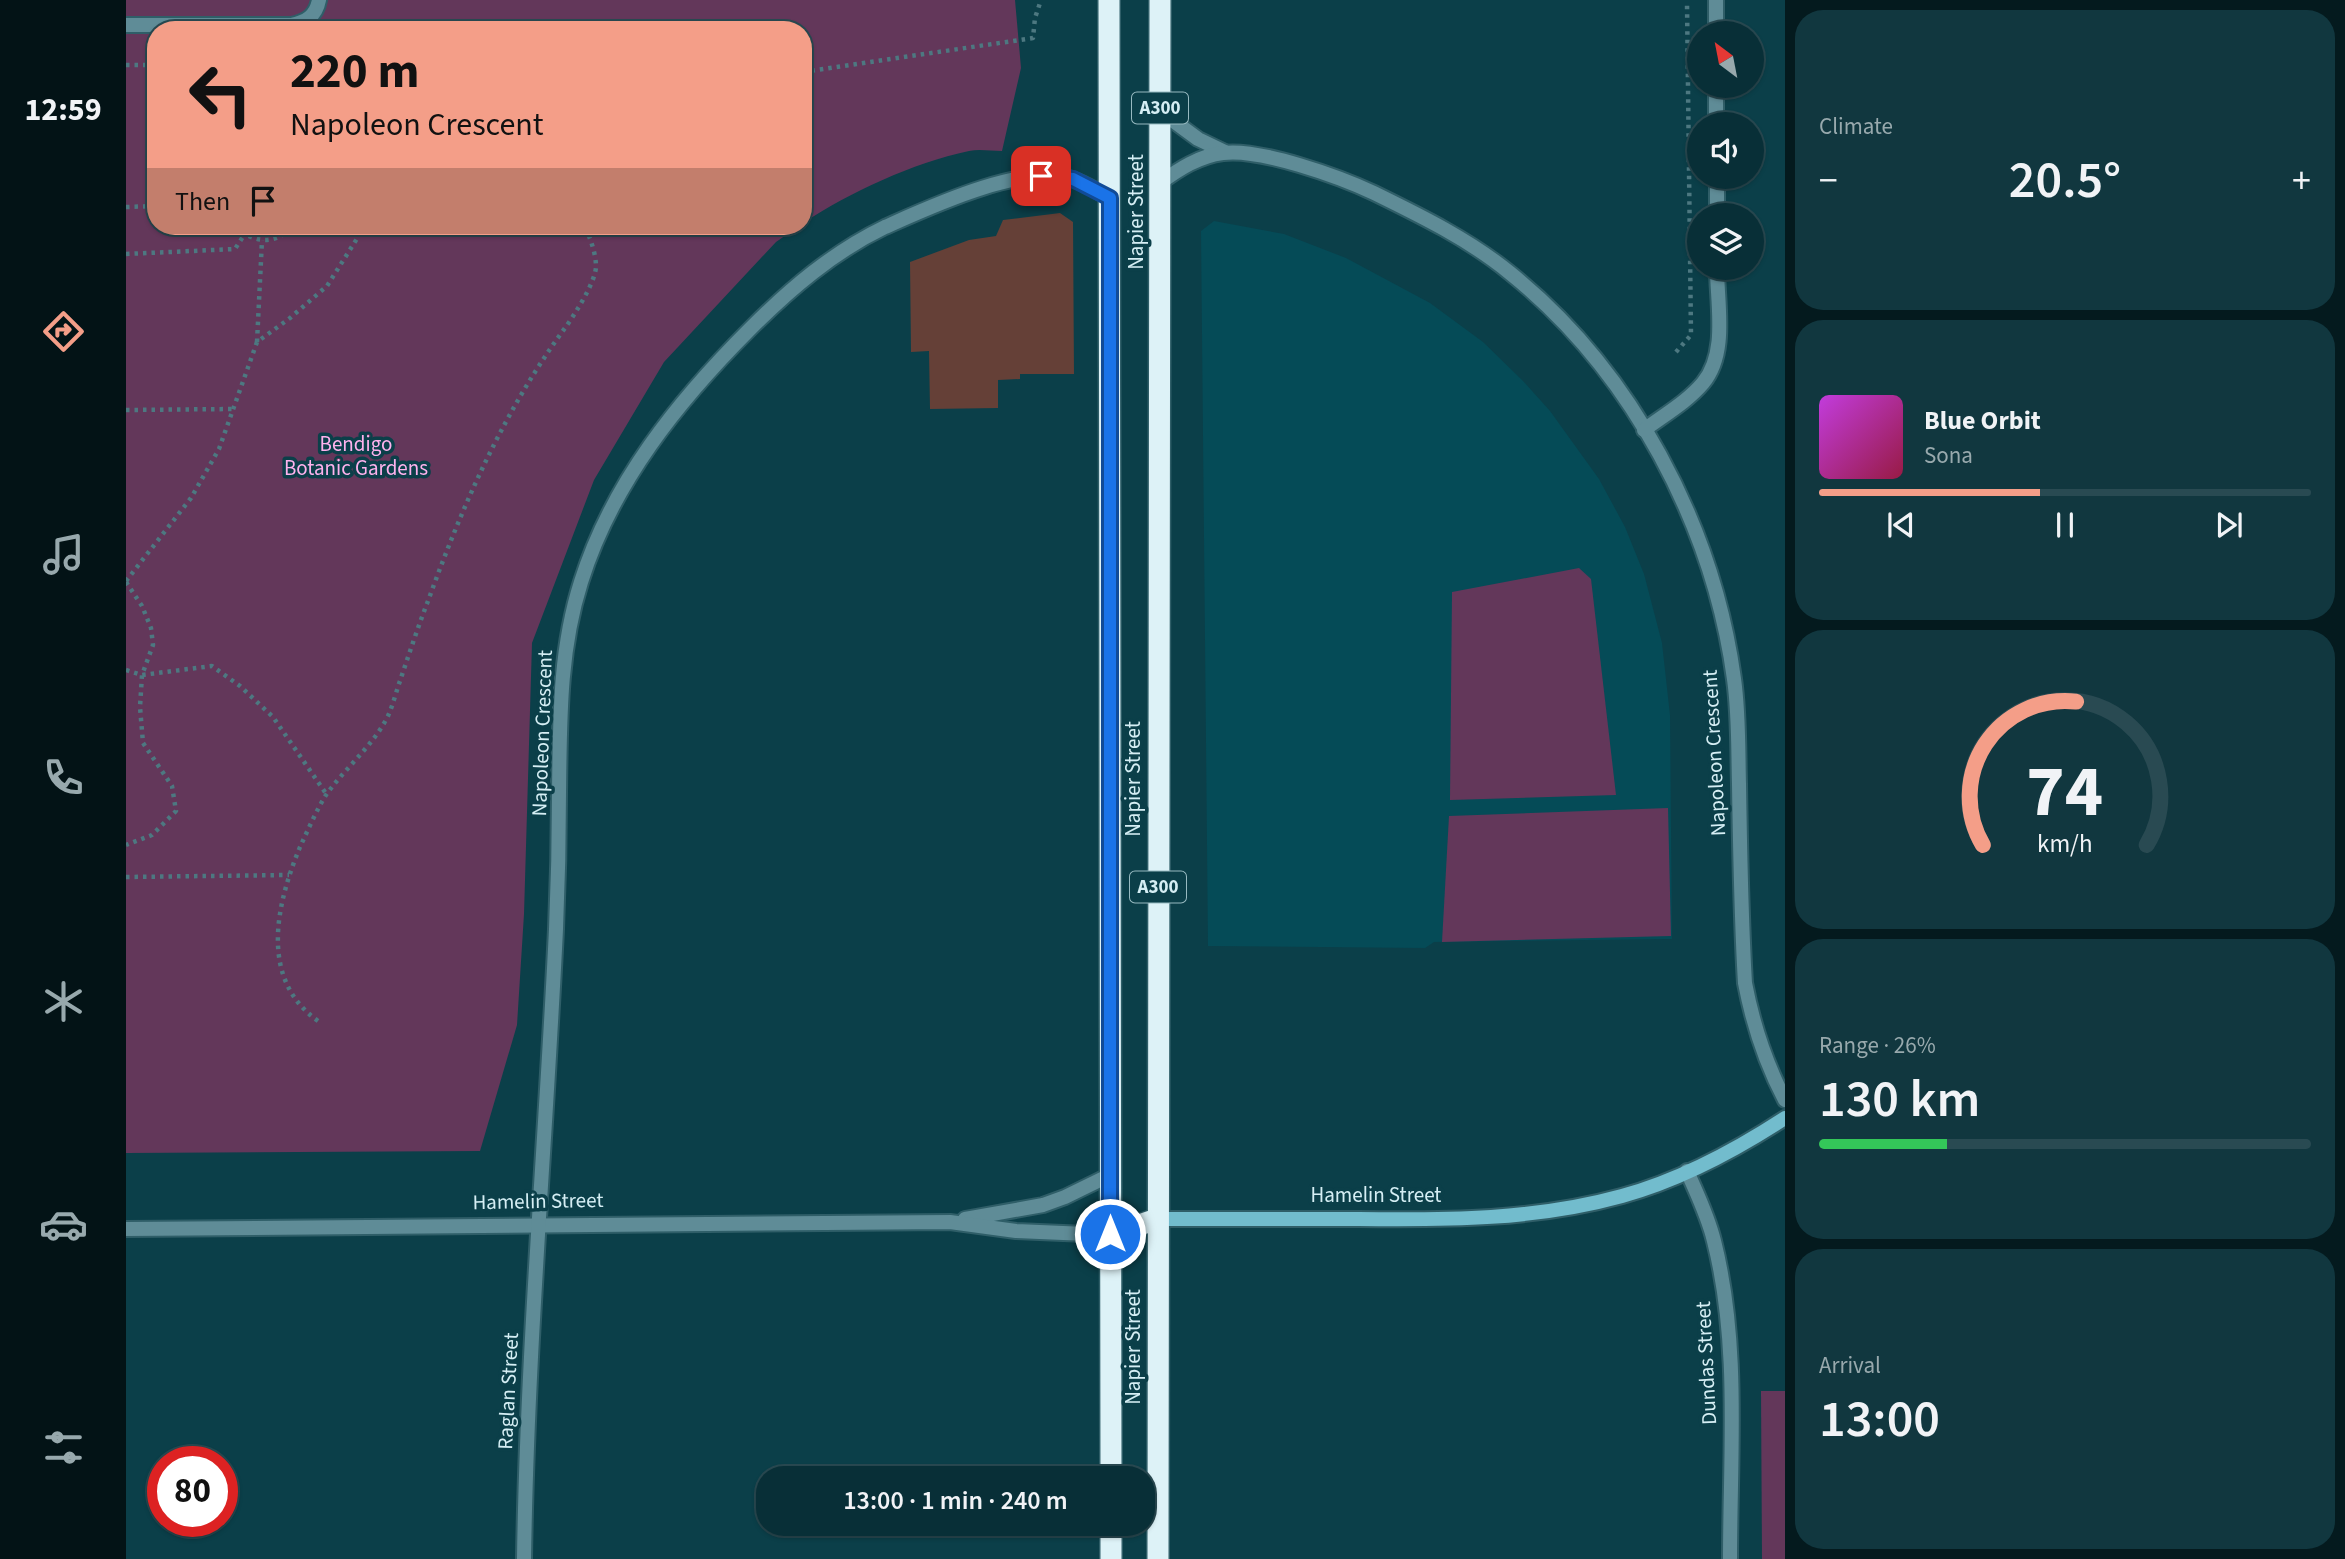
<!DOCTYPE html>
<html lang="en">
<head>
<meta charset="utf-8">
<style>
  :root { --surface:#082f37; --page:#11373f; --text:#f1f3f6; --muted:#98a9ad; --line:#294a52; --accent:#f49e88 }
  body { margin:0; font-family:"Source Sans 3",sans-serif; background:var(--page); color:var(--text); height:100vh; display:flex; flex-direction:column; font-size:26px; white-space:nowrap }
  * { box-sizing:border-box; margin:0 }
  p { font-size:23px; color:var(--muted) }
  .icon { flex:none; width:38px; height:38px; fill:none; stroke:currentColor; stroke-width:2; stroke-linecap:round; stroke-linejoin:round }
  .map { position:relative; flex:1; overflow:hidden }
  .details { display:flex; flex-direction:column; gap:10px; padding:10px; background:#041a1e; width:560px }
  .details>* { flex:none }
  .banner { position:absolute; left:21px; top:21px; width:665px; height:214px; border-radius:28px; box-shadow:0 2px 5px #0004,0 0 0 2px var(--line); background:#f49e88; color:#111; overflow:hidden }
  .needle { width:46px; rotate:328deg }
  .controls { position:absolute; left:1561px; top:21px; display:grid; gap:14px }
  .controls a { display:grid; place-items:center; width:77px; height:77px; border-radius:50%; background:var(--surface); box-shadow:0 2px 5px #0004,0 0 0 2px var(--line); font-size:35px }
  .speed { position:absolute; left:21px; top:1446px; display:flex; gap:14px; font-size:35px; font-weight:700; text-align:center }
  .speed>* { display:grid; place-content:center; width:91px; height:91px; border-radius:50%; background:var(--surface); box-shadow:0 2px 5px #0004,0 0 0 2px var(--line); line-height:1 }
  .speed .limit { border:10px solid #d22; background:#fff; color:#111 }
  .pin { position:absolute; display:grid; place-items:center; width:60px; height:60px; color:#fff; margin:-30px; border-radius:14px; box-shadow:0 4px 10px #0006 }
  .me { position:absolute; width:77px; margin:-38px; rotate:0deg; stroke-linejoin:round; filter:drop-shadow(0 0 5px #0008) }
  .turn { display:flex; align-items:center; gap:24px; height:147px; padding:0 28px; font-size:32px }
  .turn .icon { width:91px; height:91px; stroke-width:2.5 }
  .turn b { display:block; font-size:49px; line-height:60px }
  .then { display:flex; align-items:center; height:66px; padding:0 28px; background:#0003; gap:14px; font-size:26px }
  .big { font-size:52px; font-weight:600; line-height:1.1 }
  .details .widget { flex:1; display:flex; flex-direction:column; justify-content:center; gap:10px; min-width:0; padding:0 24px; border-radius:28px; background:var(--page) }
  .details .dial { align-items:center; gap:0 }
  .dial svg { height:182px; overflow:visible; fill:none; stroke:var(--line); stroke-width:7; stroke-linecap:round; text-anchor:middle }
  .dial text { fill:var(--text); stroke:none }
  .song { display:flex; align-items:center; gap:21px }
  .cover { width:84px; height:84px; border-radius:10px; background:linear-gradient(135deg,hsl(290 70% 55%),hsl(340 70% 35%)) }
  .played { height:7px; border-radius:4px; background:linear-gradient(90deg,var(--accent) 45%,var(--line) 45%) }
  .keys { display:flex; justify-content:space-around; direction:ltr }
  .heat { display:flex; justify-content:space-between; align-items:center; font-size:38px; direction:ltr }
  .charge { height:10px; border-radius:5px; background:linear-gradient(90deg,#34c759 26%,var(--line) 0) }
  .trip { position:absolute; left:630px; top:1466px; width:399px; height:70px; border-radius:28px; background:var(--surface); box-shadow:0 2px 5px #0004,0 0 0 2px var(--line); font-weight:600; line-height:70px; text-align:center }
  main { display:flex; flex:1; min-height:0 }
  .tab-bar { display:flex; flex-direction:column; width:126px; justify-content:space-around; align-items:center; background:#031316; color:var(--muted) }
  .tab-bar .icon { width:49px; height:49px }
  .tab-bar .on { color:var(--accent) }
  .tab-bar b { font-size:32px; color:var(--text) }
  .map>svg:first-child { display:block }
  .built { fill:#054b57 }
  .green { fill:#63375a }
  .building { fill:#654037 }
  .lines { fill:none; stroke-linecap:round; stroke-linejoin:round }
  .lane-casing { stroke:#2f5e68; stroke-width:18 }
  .street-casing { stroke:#2f5e68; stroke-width:18 }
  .secondary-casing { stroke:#2f5e68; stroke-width:18 }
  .highway-casing { stroke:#2f5e68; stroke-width:24 }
  .path { stroke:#4d7881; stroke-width:4.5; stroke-dasharray:3.5 5; stroke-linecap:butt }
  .lane { stroke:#5f8c97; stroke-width:14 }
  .street { stroke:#5f8c97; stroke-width:14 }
  .secondary { stroke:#72bccd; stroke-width:14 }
  .highway { stroke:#ddf2f7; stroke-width:21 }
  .route-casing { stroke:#114b97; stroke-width:18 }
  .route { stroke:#1a73e8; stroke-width:12 }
  .labels { text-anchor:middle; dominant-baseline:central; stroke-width:7; stroke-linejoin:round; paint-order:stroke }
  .shield { fill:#0b3f49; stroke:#98bac1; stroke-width:2 }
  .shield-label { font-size:19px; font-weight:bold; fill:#d5eef4 }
  .street-label { font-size:21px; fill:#d5eef4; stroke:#0b3f49 }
  .park-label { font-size:21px; fill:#feb2ed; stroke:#0b3f49 }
</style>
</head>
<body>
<main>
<nav class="tab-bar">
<b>12:59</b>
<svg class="icon on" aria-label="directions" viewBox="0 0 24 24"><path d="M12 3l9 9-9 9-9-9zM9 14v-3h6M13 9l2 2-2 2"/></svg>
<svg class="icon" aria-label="music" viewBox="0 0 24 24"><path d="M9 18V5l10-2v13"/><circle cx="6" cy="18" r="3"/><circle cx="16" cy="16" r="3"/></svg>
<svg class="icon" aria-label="phone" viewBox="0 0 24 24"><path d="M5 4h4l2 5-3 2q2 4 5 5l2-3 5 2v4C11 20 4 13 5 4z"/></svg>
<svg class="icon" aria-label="climate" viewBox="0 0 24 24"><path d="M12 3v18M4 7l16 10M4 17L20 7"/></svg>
<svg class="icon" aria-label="car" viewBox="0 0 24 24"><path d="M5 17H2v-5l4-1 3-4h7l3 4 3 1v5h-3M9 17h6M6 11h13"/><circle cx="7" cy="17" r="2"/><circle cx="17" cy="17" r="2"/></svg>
<svg class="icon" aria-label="filters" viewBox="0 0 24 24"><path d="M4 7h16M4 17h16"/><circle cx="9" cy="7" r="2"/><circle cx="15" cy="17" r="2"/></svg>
</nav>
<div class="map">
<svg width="1659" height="1559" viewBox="0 0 1659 1559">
  <rect width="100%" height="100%" fill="#0b3f49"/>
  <polygon class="built" points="1088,221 1158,234 1220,258 1304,303 1357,342 1397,381 1424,411 1473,479 1499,527 1518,574 1536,643 1544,715 1546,939 1308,942 1299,948 1082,946 1075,231"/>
  <g class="green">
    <path d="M0,0H889L895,68L876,151C865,151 853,149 843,151C786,163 725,192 677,223V30H30V226H673L650,242L538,362L468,480L406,643L398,914L391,1025L354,1151L0,1153Z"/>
    <polygon points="1453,568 1465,579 1490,795 1324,800 1326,592"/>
    <polygon points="1542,808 1545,936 1316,942 1323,816"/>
    <polygon points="1635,1391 1659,1391 1659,1559 1636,1559"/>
  </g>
  <polygon class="building" points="934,213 947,222 948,374 894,374 894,379 872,380 872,408 804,409 803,351 785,352 784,262 843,240 870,236 877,220"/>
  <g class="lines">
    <g class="lane-casing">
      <path id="lane" d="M0,25H165C180,22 190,16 193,0"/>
    </g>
    <g class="street-casing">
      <g id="street">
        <polyline points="1590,0 1590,33"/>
        <polyline points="1590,86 1590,124"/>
        <polyline points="1034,111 1072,139 1099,152"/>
        <polyline points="1591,177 1591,215"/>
        <path d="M1034,183C1053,169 1073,156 1097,153C1134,148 1214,177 1248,193C1295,216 1344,240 1384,273C1506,371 1587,525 1608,679C1613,714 1612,749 1613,784C1614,850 1615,917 1619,983C1627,1025 1639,1062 1659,1100"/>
        <path d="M1518,430C1538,415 1561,402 1577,383C1602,353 1591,304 1591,268"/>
        <path d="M1561,1171C1571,1194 1582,1216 1588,1241C1614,1344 1604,1453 1604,1559"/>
        <polyline points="839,1219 917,1205 939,1197 984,1175"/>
        <polyline points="0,1229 824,1222 890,1231 984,1235"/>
        <path d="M398,1559C401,1349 420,1139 430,929C432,884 433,838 433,793C434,721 433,651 455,582C486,483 552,401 624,329C664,289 707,252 759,227C804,207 898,163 946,179C959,183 972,192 984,198"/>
      </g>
    </g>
    <g class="secondary-casing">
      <path id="secondary" d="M1031,1219C1098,1219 1166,1219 1233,1219C1322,1220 1409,1220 1496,1196C1554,1180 1610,1150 1659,1118"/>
    </g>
    <g class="highway-casing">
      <g id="highway">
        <polyline points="983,0 985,1479"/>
        <polyline points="984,1235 1031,1219"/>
        <polyline points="985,1524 985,1559"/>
        <polyline points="1032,1559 1034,0"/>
      </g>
    </g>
    <g class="path">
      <polyline points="204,26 307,25 324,30"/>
      <polyline points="0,65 30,65"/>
      <polyline points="677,72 907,38 909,18 915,0"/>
      <polyline points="0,207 30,206"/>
      <path d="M109,226C126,243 150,246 166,226"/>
      <polyline points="0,254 109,249 118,235"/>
      <polyline points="131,342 136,240"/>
      <polyline points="1550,352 1565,335 1561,3"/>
      <polyline points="0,410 107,409"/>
      <polyline points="0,581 65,498 93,449 131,342 164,318 201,286 239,226"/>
      <polyline points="0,582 16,606 25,628 27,645 16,675 14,707 17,743 46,786 50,811 26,835 0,845"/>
      <polyline points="0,670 16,675 86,666 114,686 147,717 201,795"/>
      <polyline points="0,877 163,875"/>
      <path d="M192,1021C133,979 150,905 174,847C182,830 190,811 200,795C219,768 247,746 262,716C267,705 270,692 274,681C283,654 292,627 302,601C337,504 378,411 439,328C449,314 469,283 470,267C470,253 464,238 459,226"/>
    </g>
    <use href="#lane" class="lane"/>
    <use href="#street" class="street"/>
    <use href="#secondary" class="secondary"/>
    <use href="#highway" class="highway"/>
  </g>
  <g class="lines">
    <g class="route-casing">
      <polyline id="route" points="915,176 947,179 984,198 984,1234"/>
    </g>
    <use href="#route" class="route"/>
  </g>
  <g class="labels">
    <g class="shield">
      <rect x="1006" y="92.5" width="56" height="31" rx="5"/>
      <rect x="1004" y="871.5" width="56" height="31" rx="5"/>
    </g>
    <g class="shield-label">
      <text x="1034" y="108">A300</text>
      <text x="1032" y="887">A300</text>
    </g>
    <g class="street-label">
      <text transform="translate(1010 212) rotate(-90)">Napier Street</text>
      <text transform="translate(416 733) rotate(-88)">Napoleon Crescent</text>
      <text transform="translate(1588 753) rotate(-93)">Napoleon Crescent</text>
      <text transform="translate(1007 779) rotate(-90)">Napier Street</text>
      <text x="1250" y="1195">Hamelin Street</text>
      <text transform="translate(412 1201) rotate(-1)">Hamelin Street</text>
      <text transform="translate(1007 1347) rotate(-90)">Napier Street</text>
      <text transform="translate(1580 1363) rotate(-93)">Dundas Street</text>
      <text transform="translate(382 1391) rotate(-87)">Raglan Street</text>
    </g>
    <g class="park-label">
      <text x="230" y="444">Bendigo<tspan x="230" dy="24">Botanic Gardens</tspan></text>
    </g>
  </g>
</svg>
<div class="controls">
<a><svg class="needle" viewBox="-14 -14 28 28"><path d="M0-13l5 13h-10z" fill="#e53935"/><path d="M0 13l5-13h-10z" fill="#98a9ad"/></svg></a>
<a><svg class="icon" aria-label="sound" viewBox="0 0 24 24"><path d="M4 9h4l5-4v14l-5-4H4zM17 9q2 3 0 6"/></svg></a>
<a><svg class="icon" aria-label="layers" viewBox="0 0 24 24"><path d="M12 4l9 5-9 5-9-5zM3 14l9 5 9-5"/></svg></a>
</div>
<div class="speed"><div class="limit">80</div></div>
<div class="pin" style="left:915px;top:176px;background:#d93025"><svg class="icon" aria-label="arrive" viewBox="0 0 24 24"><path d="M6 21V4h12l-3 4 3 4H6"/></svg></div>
<svg class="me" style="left:984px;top:1234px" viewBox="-20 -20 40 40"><circle r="17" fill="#1a73e8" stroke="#fff" stroke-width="3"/><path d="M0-11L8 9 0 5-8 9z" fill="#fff"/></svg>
<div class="trip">13:00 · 1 min · 240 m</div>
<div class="banner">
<div class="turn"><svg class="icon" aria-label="left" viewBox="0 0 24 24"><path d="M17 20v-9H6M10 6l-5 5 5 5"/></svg><div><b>220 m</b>Napoleon Crescent</div></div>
<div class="then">Then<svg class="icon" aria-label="arrive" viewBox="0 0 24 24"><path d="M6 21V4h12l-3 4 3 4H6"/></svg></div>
</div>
</div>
<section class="details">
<div class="widget"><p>Climate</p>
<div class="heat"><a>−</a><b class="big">20.5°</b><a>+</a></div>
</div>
<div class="widget">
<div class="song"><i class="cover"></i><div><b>Blue Orbit</b><p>Sona</p></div></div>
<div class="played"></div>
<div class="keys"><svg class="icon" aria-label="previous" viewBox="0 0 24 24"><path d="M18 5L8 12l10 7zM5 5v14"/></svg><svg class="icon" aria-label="pause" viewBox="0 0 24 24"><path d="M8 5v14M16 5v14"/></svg><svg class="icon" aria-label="next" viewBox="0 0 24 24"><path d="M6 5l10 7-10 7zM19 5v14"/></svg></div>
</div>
<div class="widget dial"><svg viewBox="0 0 100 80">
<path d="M14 69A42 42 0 1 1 86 69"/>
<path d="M14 69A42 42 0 0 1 55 6" stroke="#f49e88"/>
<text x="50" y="56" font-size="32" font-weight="700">74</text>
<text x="50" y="72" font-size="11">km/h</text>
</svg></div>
<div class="widget"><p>Range · 26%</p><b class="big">130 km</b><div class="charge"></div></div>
<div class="widget"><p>Arrival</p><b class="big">13:00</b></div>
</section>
</main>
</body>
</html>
